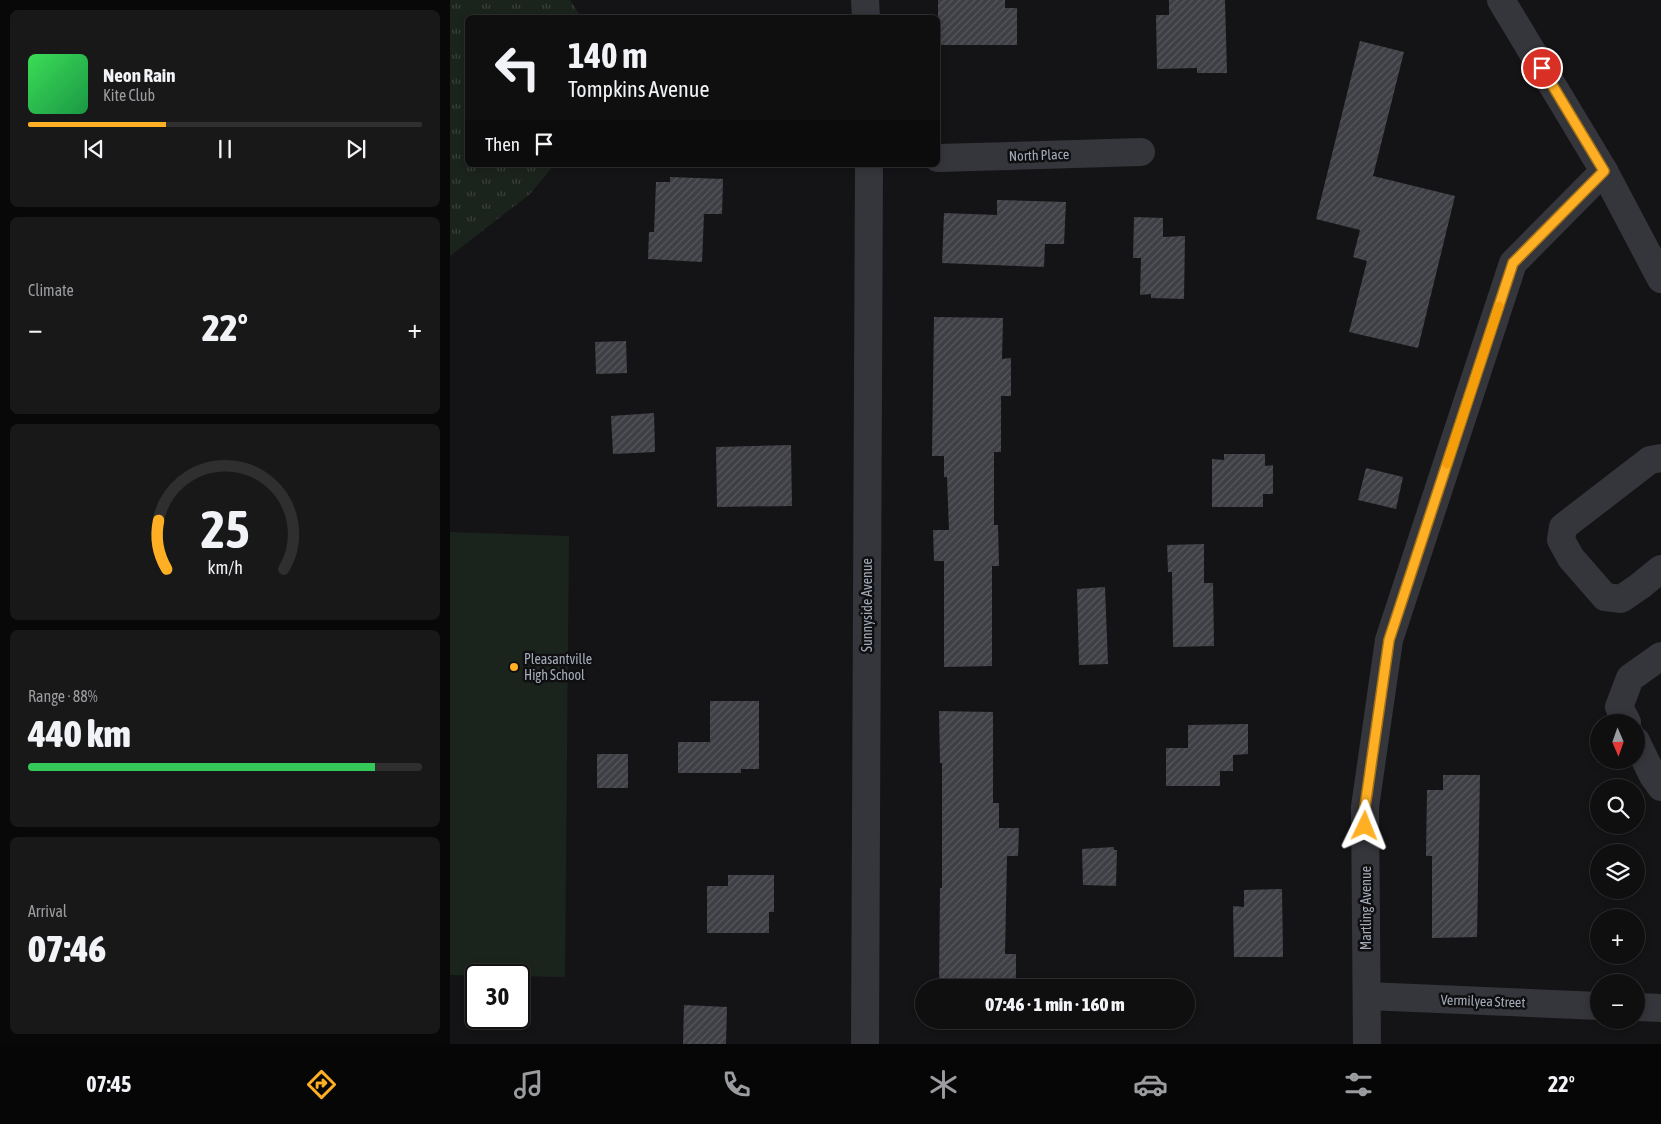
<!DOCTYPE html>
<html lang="en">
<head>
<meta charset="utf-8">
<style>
  :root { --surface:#0f0f10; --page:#181819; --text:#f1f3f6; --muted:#9b9c9f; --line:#2f2f30; --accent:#ffaf23 }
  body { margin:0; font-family:"Asap Condensed",sans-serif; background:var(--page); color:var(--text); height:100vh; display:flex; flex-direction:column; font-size:19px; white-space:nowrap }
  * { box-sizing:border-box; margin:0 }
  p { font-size:16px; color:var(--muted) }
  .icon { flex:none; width:28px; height:28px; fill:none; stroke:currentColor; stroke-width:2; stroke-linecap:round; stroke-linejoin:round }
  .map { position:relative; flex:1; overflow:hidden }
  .sheet { display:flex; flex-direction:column; gap:10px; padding:10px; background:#080809; width:450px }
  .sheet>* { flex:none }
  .top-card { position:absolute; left:15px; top:15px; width:475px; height:152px; border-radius:8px; box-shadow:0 2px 8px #0003,0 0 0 1px var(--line); background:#0f0f10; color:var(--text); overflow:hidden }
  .needle { width:32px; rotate:178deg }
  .controls { position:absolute; left:1140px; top:714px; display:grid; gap:10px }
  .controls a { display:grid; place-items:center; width:55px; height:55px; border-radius:50%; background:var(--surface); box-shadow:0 2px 8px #0003,0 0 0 1px var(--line); font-size:25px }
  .speed { position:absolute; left:15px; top:964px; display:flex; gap:10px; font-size:25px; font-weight:700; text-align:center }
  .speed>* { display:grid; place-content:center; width:65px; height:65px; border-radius:50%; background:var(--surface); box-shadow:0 2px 8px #0003,0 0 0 1px var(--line); line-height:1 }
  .speed .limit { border:2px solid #111; border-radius:8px; background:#fff; color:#111 }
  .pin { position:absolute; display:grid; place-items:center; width:42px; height:42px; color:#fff; margin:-21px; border:2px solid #fff; border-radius:50%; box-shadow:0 1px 5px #0007 }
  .me { position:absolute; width:55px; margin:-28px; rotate:2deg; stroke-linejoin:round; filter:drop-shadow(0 0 4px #0008) }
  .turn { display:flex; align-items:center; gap:18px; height:105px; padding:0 20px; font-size:22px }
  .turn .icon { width:65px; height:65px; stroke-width:2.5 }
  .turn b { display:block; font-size:35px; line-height:42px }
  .then { display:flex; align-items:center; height:48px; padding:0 20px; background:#0003; gap:10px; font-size:19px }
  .big { font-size:38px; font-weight:800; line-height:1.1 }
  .sheet .widget { flex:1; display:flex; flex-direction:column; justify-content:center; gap:8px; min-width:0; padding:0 18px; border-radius:8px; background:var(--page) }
  .sheet .dial { align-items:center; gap:0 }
  .dial svg { height:130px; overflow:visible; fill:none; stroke:var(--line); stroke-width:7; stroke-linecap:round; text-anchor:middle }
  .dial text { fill:var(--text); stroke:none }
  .song { display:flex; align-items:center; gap:15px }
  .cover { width:60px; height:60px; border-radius:8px; background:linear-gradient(135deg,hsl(130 70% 55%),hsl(140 70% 35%)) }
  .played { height:5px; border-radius:2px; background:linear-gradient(90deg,var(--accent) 35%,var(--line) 35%) }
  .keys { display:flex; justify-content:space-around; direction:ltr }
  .heat { display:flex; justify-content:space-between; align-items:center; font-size:28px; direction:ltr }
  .charge { height:8px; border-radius:4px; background:linear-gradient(90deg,#34c759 88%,var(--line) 0) }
  .trip { position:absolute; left:465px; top:979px; width:280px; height:50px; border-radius:25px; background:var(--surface); box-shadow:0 2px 8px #0003,0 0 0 1px var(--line); font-weight:800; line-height:50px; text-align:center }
  .menu { display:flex; height:80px; justify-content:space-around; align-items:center; background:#060606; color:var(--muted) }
  .menu .icon { width:35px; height:35px }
  .menu .selected { color:var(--accent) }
  .menu b { font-size:22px; color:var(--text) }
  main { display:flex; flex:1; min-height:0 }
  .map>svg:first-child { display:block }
  .grass { fill:url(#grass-tufts) }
  .pitch { fill:#1b241c }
  .building { fill:url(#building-hatch) }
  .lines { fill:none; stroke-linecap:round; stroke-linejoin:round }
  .minor { stroke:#34363b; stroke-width:28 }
  .route-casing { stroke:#a67217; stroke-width:12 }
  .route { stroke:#ffaf23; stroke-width:9 }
  .slow { stroke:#f59e0b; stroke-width:9 }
  .poi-dot { fill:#ffaf23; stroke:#0f0f11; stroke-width:2 }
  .labels { text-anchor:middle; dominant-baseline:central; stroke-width:5; stroke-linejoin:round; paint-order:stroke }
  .street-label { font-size:14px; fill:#a4abb8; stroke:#0f0f11 }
  .poi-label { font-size:14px; fill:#a4abb8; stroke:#0f0f11; text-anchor:start }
</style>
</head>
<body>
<main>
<section class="sheet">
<div class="widget">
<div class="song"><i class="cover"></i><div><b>Neon Rain</b><p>Kite Club</p></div></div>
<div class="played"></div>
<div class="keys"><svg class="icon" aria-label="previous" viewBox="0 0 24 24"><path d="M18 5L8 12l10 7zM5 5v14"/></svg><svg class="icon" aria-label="pause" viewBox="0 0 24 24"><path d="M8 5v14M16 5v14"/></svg><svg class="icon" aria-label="next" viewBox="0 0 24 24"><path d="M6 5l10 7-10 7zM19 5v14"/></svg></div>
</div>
<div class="widget"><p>Climate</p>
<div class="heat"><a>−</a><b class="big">22°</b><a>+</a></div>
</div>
<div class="widget dial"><svg viewBox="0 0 100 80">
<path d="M14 69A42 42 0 1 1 86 69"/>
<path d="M14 69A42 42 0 0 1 9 39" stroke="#ffaf23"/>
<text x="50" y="56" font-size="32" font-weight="700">25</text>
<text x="50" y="72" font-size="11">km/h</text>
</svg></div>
<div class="widget"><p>Range · 88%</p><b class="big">440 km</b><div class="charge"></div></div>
<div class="widget"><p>Arrival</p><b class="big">07:46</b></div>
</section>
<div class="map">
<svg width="1211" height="1044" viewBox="0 0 1211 1044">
  <defs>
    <pattern id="grass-tufts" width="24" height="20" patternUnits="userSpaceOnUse" patternTransform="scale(1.25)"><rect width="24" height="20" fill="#1b241c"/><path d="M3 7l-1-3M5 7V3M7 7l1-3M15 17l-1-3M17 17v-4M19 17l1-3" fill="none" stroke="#39413b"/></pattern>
    <pattern id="building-hatch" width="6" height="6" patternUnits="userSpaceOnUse" patternTransform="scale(1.25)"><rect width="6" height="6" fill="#3e3f44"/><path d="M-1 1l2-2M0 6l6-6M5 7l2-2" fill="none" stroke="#57585d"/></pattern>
  </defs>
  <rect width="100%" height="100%" fill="#141416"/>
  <polygon class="grass" points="0,0 120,0 131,17 18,18 18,165 104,165 80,194 0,256"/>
  <polygon class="pitch" points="0,532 119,536 115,977 0,975"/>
  <g class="building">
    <polygon points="488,0 555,0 555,8 567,8 567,45 488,45"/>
    <polygon points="719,0 775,0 777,73 747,73 747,68 707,69 706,15 719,15"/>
    <polygon points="910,41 954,52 923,176 1005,196 968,348 899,332 917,261 903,257 910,230 866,219"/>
    <polygon points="220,177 273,179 272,214 254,214 252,262 198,259 199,232 204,232 206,182 220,182"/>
    <polygon points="547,200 616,202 614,244 595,244 594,267 492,263 494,213 547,215"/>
    <polygon points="684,217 713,218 713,237 735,236 734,299 701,298 701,294 690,295 691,258 683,258"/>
    <polygon points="484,317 553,318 552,359 561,358 561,396 551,396 551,452 544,452 544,525 548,525 549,566 542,566 542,666 494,667 494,561 484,561 483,530 499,530 497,477 494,477 494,456 482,456"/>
    <polygon points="176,341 177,373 146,374 145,342"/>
    <polygon points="204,413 205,452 163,454 161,416"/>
    <polygon points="341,445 342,506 267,507 266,447"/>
    <polygon points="774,454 815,454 815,466 823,465 823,494 813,494 813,507 762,507 762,459 774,460"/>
    <polygon points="916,468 953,477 946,509 908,500"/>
    <polygon points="754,544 754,583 763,583 764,646 723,647 722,572 718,572 717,545"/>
    <polygon points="655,587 658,664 629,665 627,589"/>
    <polygon points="260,701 309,701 309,769 291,769 291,773 228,773 228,742 260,742"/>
    <polygon points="489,711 543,712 543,803 549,803 549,828 569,828 568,856 557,856 555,954 566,954 566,988 489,988 490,888 492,888 492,763 490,763"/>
    <polygon points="798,724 798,754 783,755 783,771 770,771 770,786 716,786 716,748 738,748 738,725"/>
    <rect x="147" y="754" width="31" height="34"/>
    <polygon points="993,775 1030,775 1027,937 982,938 982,856 976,856 977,790 993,790"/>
    <polygon points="664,847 664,850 667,850 666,886 633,885 632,849"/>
    <polygon points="278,875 324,875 324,912 319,912 319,933 257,933 257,886 278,886"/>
    <polygon points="832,889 833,957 784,957 783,906 794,907 794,890"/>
    <polygon points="234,1005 277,1007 276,1044 233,1044"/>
  </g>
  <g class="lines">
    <g class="minor">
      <polyline points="415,0 416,18"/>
      <polyline points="1051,0 1154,171 1211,279"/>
      <polyline points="488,158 691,152"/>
      <polyline points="1211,458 1200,460 1113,527 1111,540 1121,558 1155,597 1171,599 1190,586 1211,569"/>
      <polyline points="1177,722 1169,707 1180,678 1211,656"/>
      <polyline points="1186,741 1203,776 1211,787"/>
      <polyline points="917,996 1149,1006"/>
      <polyline points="1186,1007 1211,1008"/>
      <polyline points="415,1044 419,165"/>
      <polyline points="917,1044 915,807 939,640 1063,263 1154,171"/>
    </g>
  </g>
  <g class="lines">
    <g class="route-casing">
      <polyline id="route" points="915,826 915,807 939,640 1063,263 1154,171 1092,68"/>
    </g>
    <use href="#route" class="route"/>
    <polyline class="slow" points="997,464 1049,306"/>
  </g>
  <circle class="poi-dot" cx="64" cy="667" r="5"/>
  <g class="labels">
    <g class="street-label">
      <text transform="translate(589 155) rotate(-2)">North Place</text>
      <text transform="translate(417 605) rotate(-90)">Sunnyside Avenue</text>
      <text transform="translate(916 908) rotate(-90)">Martling Avenue</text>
      <text transform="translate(1033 1001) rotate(2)">Vermilyea Street</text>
    </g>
    <g class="poi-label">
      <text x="74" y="659">Pleasantville<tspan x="74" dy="16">High School</tspan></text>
    </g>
  </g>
</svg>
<div class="controls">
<a><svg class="needle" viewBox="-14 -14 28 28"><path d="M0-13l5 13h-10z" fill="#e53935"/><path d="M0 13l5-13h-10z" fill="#9b9c9f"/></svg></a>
<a><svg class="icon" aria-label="search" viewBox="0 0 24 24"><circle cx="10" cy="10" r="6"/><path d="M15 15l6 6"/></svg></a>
<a><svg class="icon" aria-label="layers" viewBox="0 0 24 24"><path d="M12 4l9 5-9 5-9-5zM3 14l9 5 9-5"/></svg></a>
<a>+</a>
<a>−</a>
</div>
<div class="speed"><div class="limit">30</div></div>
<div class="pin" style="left:1092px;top:68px;background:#d93025"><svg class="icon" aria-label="arrive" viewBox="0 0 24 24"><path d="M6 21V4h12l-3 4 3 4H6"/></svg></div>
<svg class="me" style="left:915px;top:826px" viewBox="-20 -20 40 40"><path d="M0-17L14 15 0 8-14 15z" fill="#ffaf23" stroke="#fff" stroke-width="4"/></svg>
<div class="trip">07:46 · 1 min · 160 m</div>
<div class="top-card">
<div class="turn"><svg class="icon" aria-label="left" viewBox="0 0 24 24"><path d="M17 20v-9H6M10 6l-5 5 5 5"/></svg><div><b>140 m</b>Tompkins Avenue</div></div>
<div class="then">Then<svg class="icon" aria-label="arrive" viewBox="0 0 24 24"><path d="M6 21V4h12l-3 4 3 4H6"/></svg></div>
</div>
</div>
</main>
<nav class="menu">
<b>07:45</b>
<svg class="icon selected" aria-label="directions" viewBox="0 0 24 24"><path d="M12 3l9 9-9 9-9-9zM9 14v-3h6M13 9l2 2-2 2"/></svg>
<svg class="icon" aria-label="music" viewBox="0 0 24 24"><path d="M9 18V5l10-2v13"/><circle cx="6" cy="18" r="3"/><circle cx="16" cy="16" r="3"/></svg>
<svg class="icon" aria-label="phone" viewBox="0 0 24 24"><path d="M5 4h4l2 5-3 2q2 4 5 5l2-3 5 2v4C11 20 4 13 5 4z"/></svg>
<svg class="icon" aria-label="climate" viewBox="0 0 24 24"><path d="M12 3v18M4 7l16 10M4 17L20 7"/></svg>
<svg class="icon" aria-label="car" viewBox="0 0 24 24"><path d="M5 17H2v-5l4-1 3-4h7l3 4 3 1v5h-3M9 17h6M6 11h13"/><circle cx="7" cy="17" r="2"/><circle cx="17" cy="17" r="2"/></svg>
<svg class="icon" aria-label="filters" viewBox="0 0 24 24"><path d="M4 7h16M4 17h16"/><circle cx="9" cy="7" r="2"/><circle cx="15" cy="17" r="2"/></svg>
<b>22°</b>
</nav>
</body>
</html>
